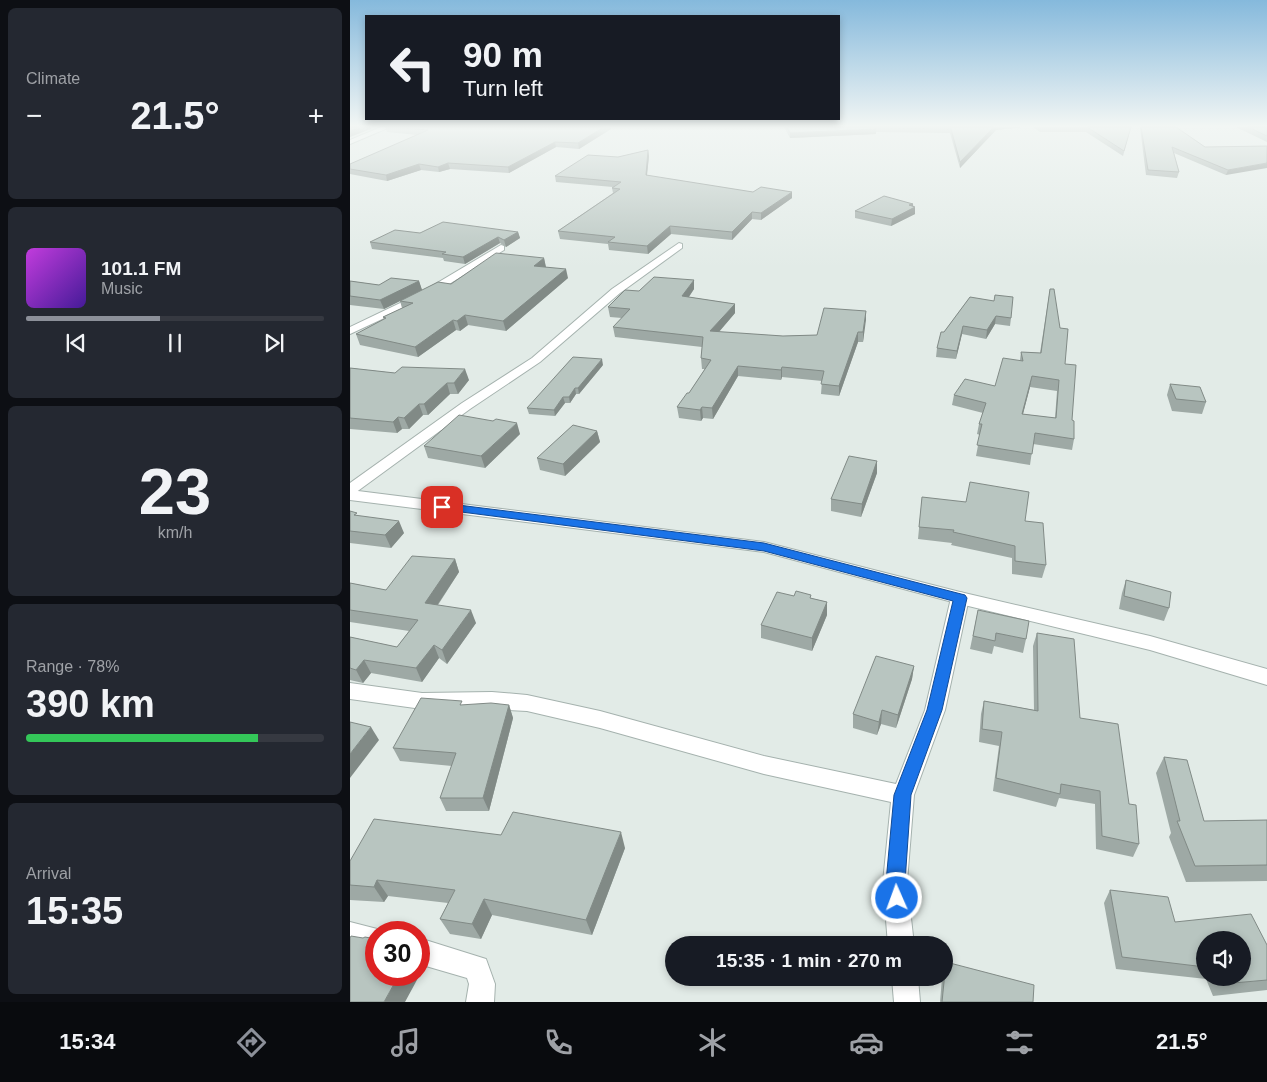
<!DOCTYPE html>
<html lang="en">
<head>
<meta charset="utf-8">
<style>
  :root { --surface:#171b24; --page:#242831; --text:#f1f3f6; --muted:#9ea1a6; --line:#363941; --accent:#8c9099 }
  body { margin:0; font-family:Helvetica,sans-serif; background:var(--page); color:var(--text); height:100vh; display:flex; flex-direction:column; font-size:19px; white-space:nowrap }
  * { box-sizing:border-box; margin:0 }
  p { font-size:16px; color:var(--muted) }
  .icon { flex:none; width:28px; height:28px; fill:none; stroke:currentColor; stroke-width:2; stroke-linecap:round; stroke-linejoin:round }
  .map { position:relative; flex:1; overflow:hidden }
  .details { display:flex; flex-direction:column; gap:8px; padding:8px; background:#0d0f14; width:350px }
  .details>* { flex:none }
  .hud { position:absolute; left:15px; top:15px; width:475px; height:105px; border-radius:0px; box-shadow:0 2px 8px #0003; background:#171b24; color:var(--text); overflow:hidden }
  .buttons { position:absolute; left:846px; top:931px; display:grid; gap:10px }
  .buttons a { display:grid; place-items:center; width:55px; height:55px; border-radius:50%; background:var(--surface); box-shadow:0 2px 8px #0003; font-size:25px }
  .speed { position:absolute; left:15px; top:921px; display:flex; gap:10px; font-size:25px; font-weight:700; text-align:center }
  .speed>* { display:grid; place-content:center; width:65px; height:65px; border-radius:50%; background:var(--surface); box-shadow:0 2px 8px #0003; line-height:1 }
  .speed .limit { border:8px solid #d22; background:#fff; color:#111 }
  .pin { position:absolute; display:grid; place-items:center; width:42px; height:42px; color:#fff; margin:-21px; border-radius:10px; box-shadow:0 2px 8px #0006 }
  .me { position:absolute; width:55px; margin:-28px; rotate:358deg; stroke-linejoin:round; filter:drop-shadow(0 0 4px #0008) }
  .turn { display:flex; align-items:center; gap:18px; height:105px; padding:0 15px; font-size:22px }
  .turn .icon { width:65px; height:65px; stroke-width:2.5 }
  .turn b { display:block; font-size:35px; line-height:42px }
  .big { font-size:38px; font-weight:700; line-height:1.1 }
  .details .card { flex:1; display:flex; flex-direction:column; justify-content:center; gap:8px; min-width:0; padding:0 18px; border-radius:8px; background:var(--page) }
  .details .dial { align-items:center; gap:0 }
  .dial b { font-size:65px; line-height:1 }
  .song { display:flex; align-items:center; gap:15px }
  .cover { width:60px; height:60px; border-radius:8px; background:linear-gradient(135deg,hsl(290 70% 55%),hsl(260 70% 35%)) }
  .played { height:5px; border-radius:2px; background:linear-gradient(90deg,var(--accent) 45%,var(--line) 45%) }
  .keys { display:flex; justify-content:space-around; direction:ltr }
  .heat { display:flex; justify-content:space-between; align-items:center; font-size:28px; direction:ltr }
  .charge { height:8px; border-radius:4px; background:linear-gradient(90deg,#34c759 78%,var(--line) 0) }
  .trip { position:absolute; left:315px; top:936px; width:288px; height:50px; border-radius:25px; background:var(--surface); box-shadow:0 2px 8px #0003; font-weight:700; line-height:50px; text-align:center }
  .menu { display:flex; height:80px; justify-content:space-around; align-items:center; background:#090b0e; color:var(--muted) }
  .menu .icon { width:35px; height:35px }
  .menu .current { color:var(--accent) }
  .menu b { font-size:22px; color:var(--text) }
  main { display:flex; flex:1; min-height:0 }
  .map>svg:first-child { display:block }
  .lines { fill:none; stroke-linecap:round; stroke-linejoin:round }
  .minor-casing { stroke:#a5b2ae; stroke-width:2 }
  .tertiary-casing { stroke:#a5b2ae; stroke-width:2 }
  .minor { fill:#fff; fill-rule:evenodd }
  .tertiary { fill:#fff; fill-rule:evenodd }
  .wall { fill:#9ea9a5; fill-rule:evenodd }
  .shaded-wall { fill:#818a86 }
  .building { fill:#b8c5c0; stroke:#818a86; fill-rule:evenodd }
  .route { fill:#1a73e8; stroke:#114b97 }
</style>
</head>
<body>
<main>
<section class="details">
<div class="card"><p>Climate</p>
<div class="heat"><a>−</a><b class="big">21.5°</b><a>+</a></div>
</div>
<div class="card">
<div class="song"><i class="cover"></i><div><b>101.1 FM</b><p>Music</p></div></div>
<div class="played"></div>
<div class="keys"><svg class="icon" aria-label="previous" viewBox="0 0 24 24"><path d="M18 5L8 12l10 7zM5 5v14"/></svg><svg class="icon" aria-label="pause" viewBox="0 0 24 24"><path d="M8 5v14M16 5v14"/></svg><svg class="icon" aria-label="next" viewBox="0 0 24 24"><path d="M6 5l10 7-10 7zM19 5v14"/></svg></div>
</div>
<div class="card dial"><b>23</b><p>km/h</p></div>
<div class="card"><p>Range · 78%</p><b class="big">390 km</b><div class="charge"></div></div>
<div class="card"><p>Arrival</p><b class="big">15:35</b></div>
</section>
<div class="map">
<svg width="917" height="1002" viewBox="0 0 917 1002">
  <rect width="100%" height="100%" fill="#e2ebe7"/>
  <g class="lines">
    <g class="minor-casing">
      <g id="minor">
        <polygon points="31,127 40,127 0,144 0,140"/>
        <polygon points="329,243 332,244 332,248 270,293 190,362 120,409 5,493 0,494 0,483 112,403 182,358 262,289"/>
        <polygon points="151,245 154,246 154,250 75,299 0,334 0,327 67,295"/>
        <polygon points="610,592 616,594 619,598 595,710 564,795 557,882 564,945 538,945 533,882 541,802 414,774 250,728 177,711 142,709 72,709 0,699 0,683 72,693 142,692 177,695 250,711 414,756 546,784 575,710 601,598 604,594"/>
        <polygon points="0,922 35,931 36,932 26,932 26,953 0,948"/>
        <polygon points="69,938 136,959 145,984 144,1002 116,1002 119,984 117,978 69,964"/>
        <polygon points="542,978 568,978 570,1002 544,1002"/>
      </g>
    </g>
    <g class="tertiary-casing">
      <polygon id="tertiary" points="0,490 414,542 610,592 800,636 917,669 917,685 800,650 610,604 414,552 0,500"/>
    </g>
    <use href="#minor" class="minor"/>
    <use href="#tertiary" class="tertiary"/>
  </g>
  <g class="wall">
    <polygon points="35,127 261,129 229,149 206,147 159,173 100,169 89,172 71,170 37,181 0,174 0,164 68,135 37,132"/>
    <polygon points="434,127 672,127 646,130 610,168 600,133 526,132 526,134 440,138"/>
    <polygon points="683,127 781,127 773,156 736,132 690,132"/>
    <polygon points="790,127 826,127 855,147 917,146 876,175 824,153 829,172 827,178 796,175"/>
    <polygon points="886,127 917,127 917,142"/>
    <polygon points="298,150 299,156 297,176 442,198 411,220 402,219 382,240 321,234 298,254 259,250 258,244 210,239 208,231 263,193 262,188 263,187 206,182 205,176 268,157"/>
    <polygon points="563,204 565,214 541,226 505,218 505,211"/>
    <polygon points="168,232 170,238 156,247 150,243 115,264 94,261 93,258 22,249 20,242 70,233"/>
    <polygon points="194,258 196,267 218,278 156,331 118,325 110,331 106,330 68,357 10,345 6,334 34,319 33,317 52,308 50,301 101,284"/>
    <polygon points="0,281 29,285 69,281 72,290 34,309 0,305"/>
    <polygon points="344,289 339,297 385,304 385,313 369,332 433,336 467,335 516,311 513,342 508,342 489,396 471,394 472,381 432,377 431,380 388,376 363,419 353,418 351,421 329,418 327,407 339,393 355,369 352,369 351,358 352,347 265,337 263,327 272,318 260,317 258,307 289,291"/>
    <path d="M700,289L715,364L724,439L722,450L683,444L680,465L626,456L630,435L627,434L629,424L633,413L602,405L604,395L645,386L670,360L671,352L690,353ZM680,387L707,391L705,418L673,414Z"/>
    <polygon points="620,297 661,318 660,326 645,324 636,339 612,334 606,359 586,357 587,348 594,332"/>
    <polygon points="253,365 229,394 226,394 220,403 215,403 205,416 179,414 177,408"/>
    <polygon points="0,368 45,373 119,380 108,394 100,394 78,415 73,415 59,429 52,429 47,433 0,429"/>
    <polygon points="820,384 856,402 852,414 822,411 817,395"/>
    <polygon points="247,431 250,442 215,476 190,470 187,458"/>
    <polygon points="170,434 135,468 78,458 74,446"/>
    <polygon points="527,461 527,473 511,517 481,511 481,499"/>
    <polygon points="572,497 675,521 696,565 692,578 662,574 662,558 601,545 602,543 568,539"/>
    <polygon points="0,511 8,516 54,533 41,548 0,543"/>
    <polygon points="105,559 109,572 88,605 126,623 97,664 89,658 72,682 21,673 13,683 0,680 0,637 47,647 59,631 0,622 0,583 36,590"/>
    <polygon points="776,580 819,608 814,621 769,609 772,593"/>
    <polygon points="444,596 461,598 477,602 477,615 462,651 411,638 411,625"/>
    <polygon points="628,610 676,639 673,653 644,646 642,654 620,649"/>
    <polygon points="687,633 730,718 779,804 789,844 783,857 746,849 745,804 709,798 706,807 643,791 649,746 629,742 631,714 634,701 684,710 683,646"/>
    <polygon points="564,666 562,679 546,728 531,724 527,735 503,728 503,714"/>
    <polygon points="114,705 159,705 163,718 139,811 96,811 90,798 102,766 50,761 43,748"/>
    <polygon points="814,757 854,821 917,820 917,881 836,882 819,837 821,833 806,773"/>
    <polygon points="151,835 275,848 242,935 142,915 131,939 100,934 90,919 98,903 38,896 34,902 0,900 0,861"/>
    <path d="M760,890L825,922L917,945V990L863,996L856,979L766,969L754,903ZM855,940L892,978H855Z"/>
    <polygon points="596,962 683,1002 590,1002 592,978 594,978 594,972"/>
  </g>
  <g class="shaded-wall">
    <polygon points="11,127 20,127 21,129 0,137 0,131"/>
    <polygon points="254,127 260,127 261,129 229,149 228,143"/>
    <polygon points="644,127 672,127 646,130 610,168 610,162"/>
    <polygon points="526,129 526,134 440,138 440,133"/>
    <polygon points="205,142 206,147 159,173 158,167"/>
    <polygon points="298,150 299,156 296,182 296,175"/>
    <polygon points="98,163 100,169 89,172 88,167"/>
    <polygon points="917,163 917,168 876,175 878,170"/>
    <polygon points="69,164 71,170 37,181 36,175"/>
    <polygon points="442,192 442,198 411,220 411,213"/>
    <polygon points="563,204 563,208 565,207 565,214 541,226 542,219 559,205"/>
    <polygon points="402,212 402,219 382,240 382,232"/>
    <polygon points="320,226 321,234 298,254 297,246"/>
    <polygon points="168,232 170,238 156,247 154,240"/>
    <polygon points="148,237 150,243 115,264 113,257"/>
    <polygon points="194,258 196,268 184,266"/>
    <polygon points="216,269 218,278 156,331 153,321"/>
    <polygon points="344,280 344,289 333,305 332,296"/>
    <polygon points="69,281 72,290 34,309 30,300"/>
    <polygon points="385,304 385,313 361,341 360,331"/>
    <polygon points="516,311 516,320 513,342 513,332"/>
    <polygon points="115,315 118,325 110,331 107,321"/>
    <polygon points="646,316 645,324 636,339 637,330"/>
    <polygon points="103,320 106,330 68,357 65,347"/>
    <polygon points="613,326 612,334 606,359 607,351"/>
    <polygon points="508,332 508,342 489,396 489,386"/>
    <polygon points="252,359 253,365 229,394 228,388"/>
    <polygon points="388,366 388,376 363,419 362,408"/>
    <polygon points="432,367 432,377 431,380 431,370"/>
    <polygon points="115,369 119,380 108,394 104,383"/>
    <polygon points="682,376 680,387 670,425 672,414"/>
    <polygon points="97,383 100,394 78,415 74,404"/>
    <polygon points="225,388 226,394 220,403 219,397"/>
    <polygon points="213,397 215,403 205,416 204,410"/>
    <polygon points="69,404 73,415 59,429 54,418"/>
    <polygon points="352,407 353,418 351,421 350,410"/>
    <polygon points="48,417 52,429 47,433 43,422"/>
    <polygon points="167,423 170,434 135,468 131,456"/>
    <polygon points="247,431 250,442 215,476 213,464"/>
    <polygon points="527,461 527,473 511,517 512,504"/>
    <polygon points="49,521 54,533 41,548 35,535"/>
    <polygon points="105,559 109,572 80,616 75,603"/>
    <polygon points="477,602 477,615 462,651 462,638"/>
    <polygon points="121,610 126,623 97,664 92,650"/>
    <polygon points="84,645 89,658 72,682 66,668"/>
    <polygon points="14,660 21,673 13,683 6,670"/>
    <polygon points="564,666 562,679 546,728 548,715"/>
    <polygon points="159,705 163,718 139,811 133,798"/>
    <polygon points="532,710 531,724 527,735 529,722"/>
    <polygon points="21,727 29,740 0,778 0,754"/>
    <polygon points="271,832 275,848 242,935 236,920"/>
    <polygon points="27,880 38,896 34,902 24,887"/>
    <polygon points="134,899 142,915 131,939 122,924"/>
    <polygon points="69,960 74,967 55,1002 34,1002 49,975 69,975"/>
  </g>
  <g class="building">
    <polygon points="0,127 11,127 0,131"/>
    <polygon points="36,127 254,127 228,143 205,142 158,167 98,163 88,167 69,164 36,175 0,169 0,164 78,130"/>
    <polygon points="437,127 644,127 610,162 601,129 524,128 526,129 440,133"/>
    <polygon points="737,127 781,127 774,151"/>
    <polygon points="791,127 826,127 855,147 917,146 917,163 878,170 822,147 829,172 798,170"/>
    <polygon points="898,127 917,127 917,136"/>
    <polygon points="298,150 296,175 403,192 411,187 442,192 411,213 402,212 382,232 320,226 297,246 258,242 265,237 208,231 270,189 262,188 271,182 205,176 238,155 268,157"/>
    <polygon points="534,196 563,204 559,205 565,207 542,219 505,211"/>
    <polygon points="93,222 168,232 154,240 148,237 113,257 92,254 96,252 20,242 45,230 70,233"/>
    <polygon points="146,253 194,258 184,266 216,269 153,321 115,315 107,321 103,320 65,347 6,334 36,318 33,317 63,303 50,301 88,282 101,284"/>
    <polygon points="304,277 344,280 332,296 385,304 360,331 433,336 467,335 474,308 516,311 513,332 508,332 489,386 471,384 474,371 432,367 431,370 388,366 362,408 352,407 350,410 327,407 337,393 339,393 361,360 351,358 353,337 263,327 280,309 258,307 275,290 289,291"/>
    <polygon points="41,278 69,281 30,300 0,296 0,281 29,285"/>
    <path d="M700,289H704L710,328L718,329L715,364L726,365L722,420L724,421V439L685,433L682,454L627,445L632,424H629L636,403L604,395L615,379L645,386L653,358L673,361L671,352L691,353ZM682,376L709,380L706,418L672,414Z"/>
    <polygon points="645,295 663,297 661,318 646,316 637,330 613,326 607,351 587,348 591,332 594,332 620,297 644,301"/>
    <polygon points="223,357 252,359 228,388 225,388 219,397 213,397 204,410 177,408"/>
    <polygon points="52,367 115,369 104,383 97,383 74,404 69,404 54,418 48,417 43,422 0,418 0,368 45,373"/>
    <polygon points="820,384 850,387 856,402 826,399"/>
    <polygon points="109,415 143,421 146,419 167,423 131,456 74,446"/>
    <polygon points="223,425 247,431 213,464 187,458"/>
    <polygon points="499,456 527,461 512,504 481,499"/>
    <polygon points="620,482 679,492 675,521 693,523 696,565 665,561 665,546 603,532 604,530 569,527 572,497 616,502"/>
    <polygon points="0,511 7,513 4,515 49,521 35,535 0,531"/>
    <polygon points="62,556 105,559 75,603 121,610 92,650 84,645 66,668 14,660 6,670 0,668 0,637 47,647 68,620 0,610 0,583 36,590"/>
    <polygon points="776,580 821,592 819,608 774,596"/>
    <polygon points="446,591 461,595 460,598 477,602 462,638 411,625 427,592 444,596"/>
    <polygon points="628,610 679,621 676,639 646,633 645,641 623,636"/>
    <polygon points="687,633 724,639 730,718 768,724 779,804 786,805 789,844 752,836 750,791 711,784 710,794 646,778 652,732 632,729 634,701 688,711"/>
    <polygon points="526,656 564,666 548,715 532,710 529,722 503,714"/>
    <polygon points="71,698 112,701 110,705 141,703 159,705 133,798 90,798 106,753 43,748"/>
    <polygon points="0,722 21,727 0,754"/>
    <polygon points="814,757 837,760 854,821 917,820 917,865 845,866 827,821 830,821"/>
    <polygon points="163,812 271,832 236,920 134,899 122,924 90,919 105,890 27,880 24,887 0,885 0,861 24,819 151,835"/>
    <polygon points="760,890 818,897 825,922 901,914 917,945 917,980 872,984 869,978 892,978 892,940 855,940 855,967 772,957"/>
    <polygon points="1,936 13,938 15,937 26,939 26,975 49,975 34,1002 0,1002 0,938"/>
    <polygon points="596,962 684,985 683,1002 592,1002"/>
  </g>
  <linearGradient id="sky" x2="0" y2="1"><stop stop-color="#85b9dc"/><stop offset="0.47" stop-color="#f2f6f4"/><stop offset="1" stop-color="#f2f6f4" stop-opacity="0"/></linearGradient>
  <rect width="917" height="268" fill="url(#sky)"/>
  <polygon class="route" points="92,503 414,543 615,595 617,598 592,710 561,795 555,882 556,898 554,904 547,907 540,904 536,882 544,795 577,710 603,601 414,551 88,509 86,507"/>
</svg>
<div class="buttons">
<a><svg class="icon" aria-label="sound" viewBox="0 0 24 24"><path d="M4 9h4l5-4v14l-5-4H4zM17 9q2 3 0 6"/></svg></a>
</div>
<div class="speed"><div class="limit">30</div></div>
<div class="pin" style="left:92px;top:507px;background:#d93025"><svg class="icon" aria-label="arrive" viewBox="0 0 24 24"><path d="M6 21V4h12l-3 4 3 4H6"/></svg></div>
<svg class="me" style="left:547px;top:898px" viewBox="-20 -20 40 40"><circle r="17" fill="#1a73e8" stroke="#fff" stroke-width="3"/><path d="M0-11L8 9 0 5-8 9z" fill="#fff"/></svg>
<div class="trip">15:35 · 1 min · 270 m</div>
<div class="hud">
<div class="turn"><svg class="icon" aria-label="left" viewBox="0 0 24 24"><path d="M17 20v-9H6M10 6l-5 5 5 5"/></svg><div><b>90 m</b>Turn left</div></div>
</div>
</div>
</main>
<nav class="menu">
<b>15:34</b>
<svg class="icon current" aria-label="directions" viewBox="0 0 24 24"><path d="M12 3l9 9-9 9-9-9zM9 14v-3h6M13 9l2 2-2 2"/></svg>
<svg class="icon" aria-label="music" viewBox="0 0 24 24"><path d="M9 18V5l10-2v13"/><circle cx="6" cy="18" r="3"/><circle cx="16" cy="16" r="3"/></svg>
<svg class="icon" aria-label="phone" viewBox="0 0 24 24"><path d="M5 4h4l2 5-3 2q2 4 5 5l2-3 5 2v4C11 20 4 13 5 4z"/></svg>
<svg class="icon" aria-label="climate" viewBox="0 0 24 24"><path d="M12 3v18M4 7l16 10M4 17L20 7"/></svg>
<svg class="icon" aria-label="car" viewBox="0 0 24 24"><path d="M5 17H2v-5l4-1 3-4h7l3 4 3 1v5h-3M9 17h6M6 11h13"/><circle cx="7" cy="17" r="2"/><circle cx="17" cy="17" r="2"/></svg>
<svg class="icon" aria-label="filters" viewBox="0 0 24 24"><path d="M4 7h16M4 17h16"/><circle cx="9" cy="7" r="2"/><circle cx="15" cy="17" r="2"/></svg>
<b>21.5°</b>
</nav>
</body>
</html>
